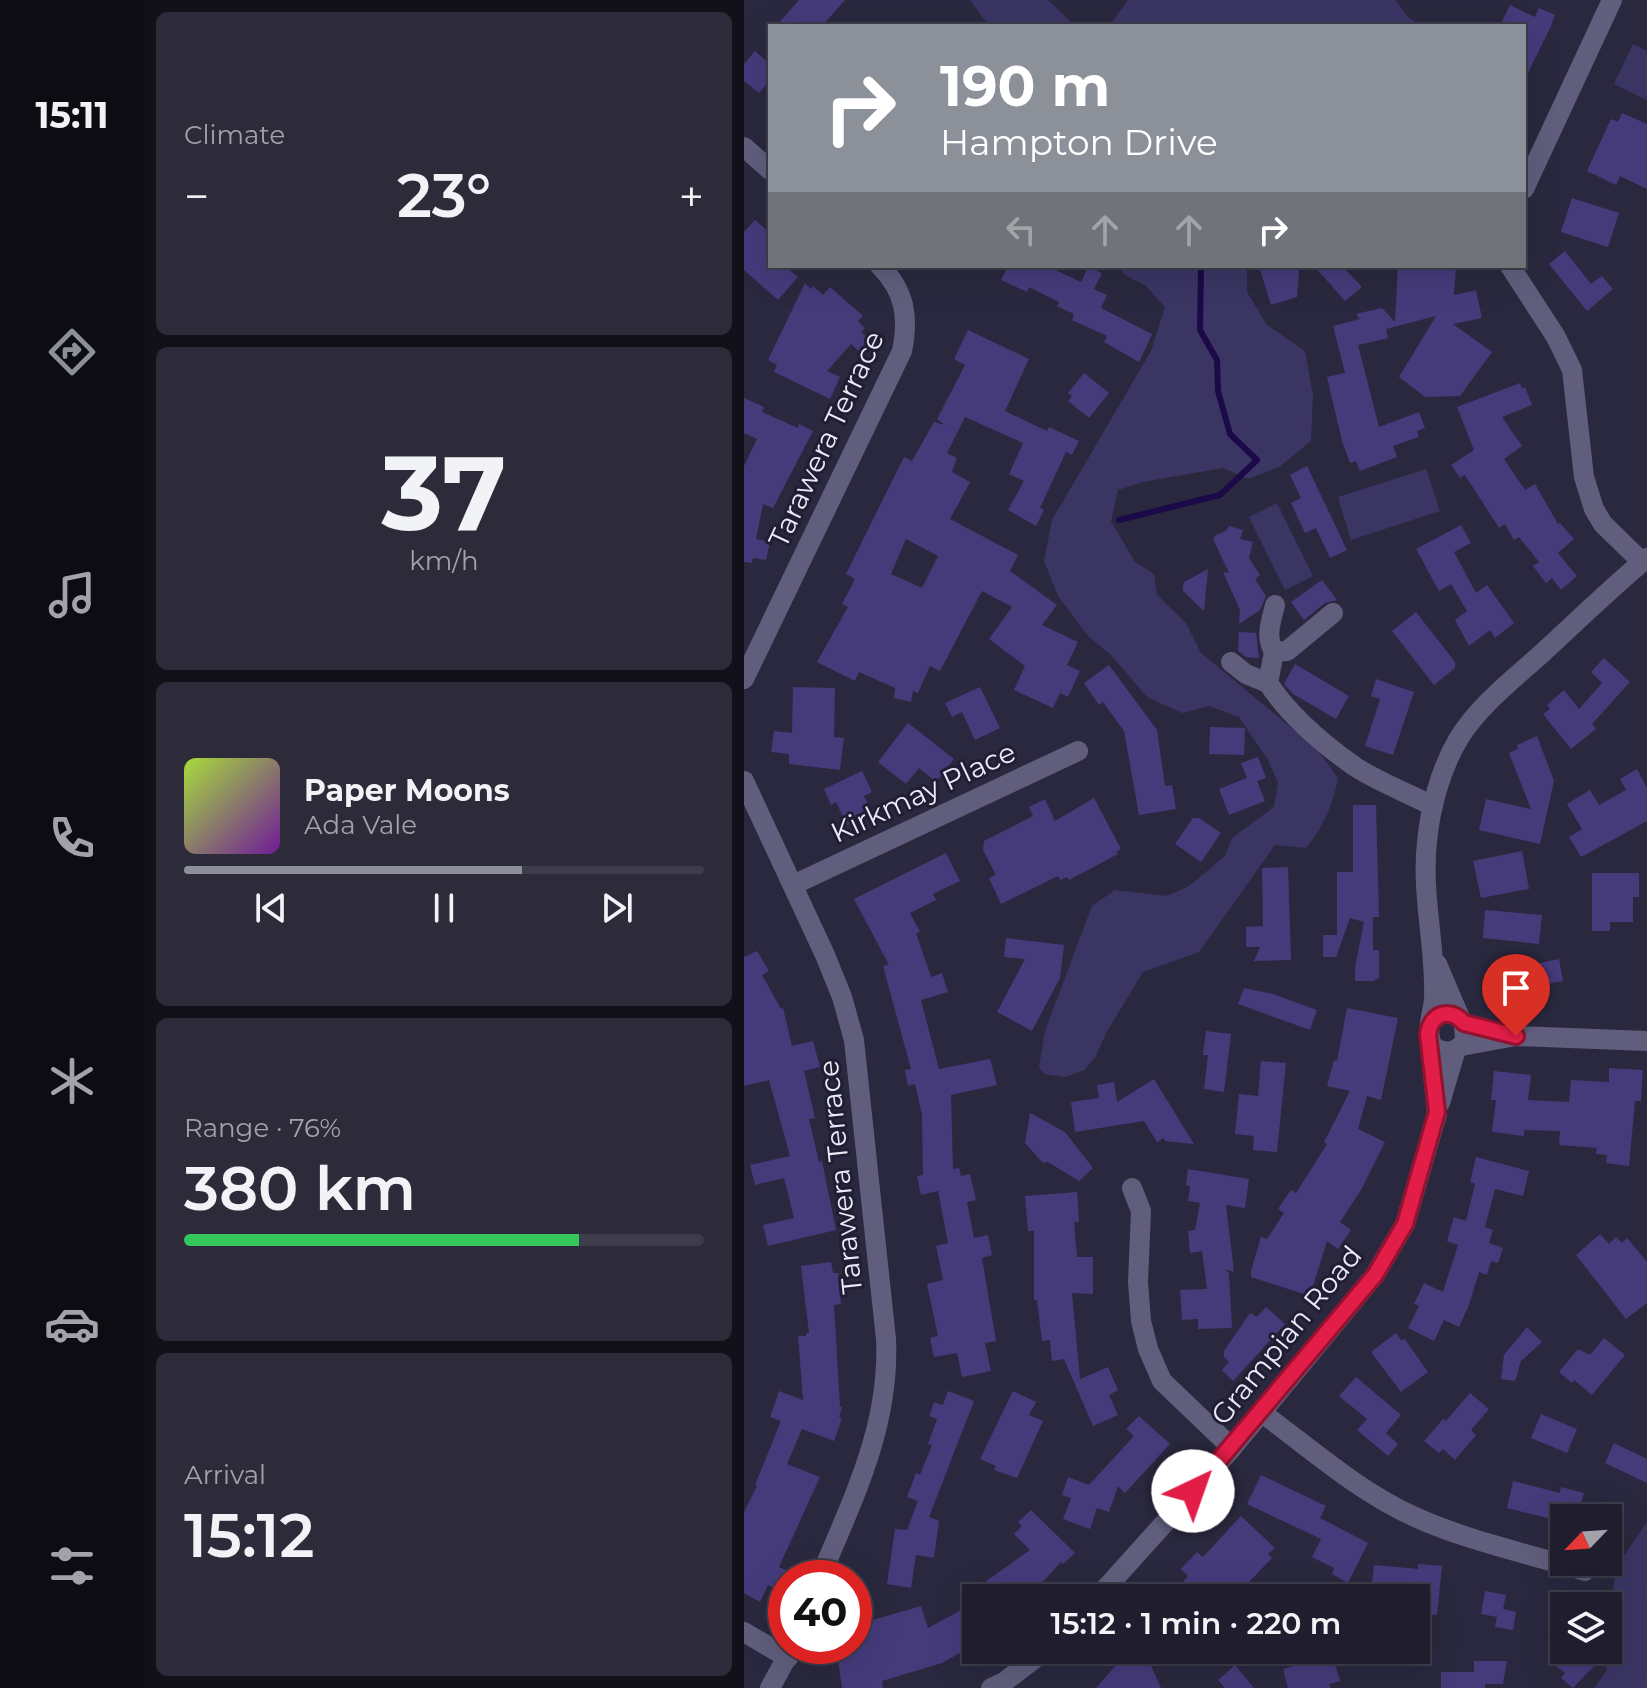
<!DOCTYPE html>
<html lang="en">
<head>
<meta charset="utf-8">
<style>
  :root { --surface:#201e2e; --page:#2d2b3a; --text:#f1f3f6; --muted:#a2a2aa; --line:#3d3c4a; --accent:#8c9099 }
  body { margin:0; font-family:Montserrat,sans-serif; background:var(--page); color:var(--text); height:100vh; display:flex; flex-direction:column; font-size:30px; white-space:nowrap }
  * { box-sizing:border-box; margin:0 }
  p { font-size:26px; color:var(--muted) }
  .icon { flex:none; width:44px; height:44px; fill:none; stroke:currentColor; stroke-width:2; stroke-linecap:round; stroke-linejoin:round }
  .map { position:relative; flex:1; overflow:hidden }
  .panel { display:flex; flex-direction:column; gap:12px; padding:12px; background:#121019; width:600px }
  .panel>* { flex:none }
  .top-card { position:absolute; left:24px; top:24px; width:758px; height:244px; border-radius:0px; box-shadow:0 8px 32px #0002,0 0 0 2px var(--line); background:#8c9099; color:#fff; overflow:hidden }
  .needle { width:52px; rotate:245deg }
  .buttons { position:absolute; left:806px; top:1504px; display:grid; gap:16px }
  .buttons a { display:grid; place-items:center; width:72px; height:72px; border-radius:0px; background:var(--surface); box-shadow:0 8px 32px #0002,0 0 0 2px var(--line); font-size:40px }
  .speed { position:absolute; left:24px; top:1560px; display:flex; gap:16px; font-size:40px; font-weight:700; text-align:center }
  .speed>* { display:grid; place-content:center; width:104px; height:104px; border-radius:50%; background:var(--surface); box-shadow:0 8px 32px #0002,0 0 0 2px var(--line); line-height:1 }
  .speed .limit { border:12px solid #d22; background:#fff; color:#111 }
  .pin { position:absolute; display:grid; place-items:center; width:68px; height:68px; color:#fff; margin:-82px -34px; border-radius:50% 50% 50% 0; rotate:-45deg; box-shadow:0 0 8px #0007 }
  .pin .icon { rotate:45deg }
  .me { position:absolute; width:88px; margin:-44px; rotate:42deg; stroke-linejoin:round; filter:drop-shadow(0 0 6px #0008) }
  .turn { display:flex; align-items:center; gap:28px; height:168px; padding:0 40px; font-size:36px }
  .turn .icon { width:104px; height:104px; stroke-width:2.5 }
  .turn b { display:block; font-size:56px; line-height:68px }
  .lanes { display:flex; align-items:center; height:76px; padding:0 40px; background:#0003; justify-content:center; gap:40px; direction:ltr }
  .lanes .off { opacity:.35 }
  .big { font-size:60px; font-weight:600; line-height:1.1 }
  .panel .tile { flex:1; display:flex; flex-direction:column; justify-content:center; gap:12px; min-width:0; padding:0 28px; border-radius:12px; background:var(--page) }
  .panel .dial { align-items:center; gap:0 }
  .dial b { font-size:104px; line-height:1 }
  .song { display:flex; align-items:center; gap:24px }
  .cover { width:96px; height:96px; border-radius:12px; background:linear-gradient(135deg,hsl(80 70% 55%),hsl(280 70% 35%)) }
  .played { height:8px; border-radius:4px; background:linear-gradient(90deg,var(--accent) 65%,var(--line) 65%) }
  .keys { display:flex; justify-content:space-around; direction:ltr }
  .heat { display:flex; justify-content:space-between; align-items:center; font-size:44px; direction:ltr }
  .charge { height:12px; border-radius:6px; background:linear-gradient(90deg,#34c759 76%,var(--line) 0) }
  .trip { position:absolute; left:218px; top:1584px; width:468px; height:80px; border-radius:0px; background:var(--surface); box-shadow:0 8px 32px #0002,0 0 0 2px var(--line); font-weight:600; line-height:80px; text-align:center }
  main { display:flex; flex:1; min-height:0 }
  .tabs { display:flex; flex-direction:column; width:144px; justify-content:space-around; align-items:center; background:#0d0c12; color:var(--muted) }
  .tabs .icon { width:56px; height:56px }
  .tabs .on { color:var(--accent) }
  .tabs b { font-size:36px; color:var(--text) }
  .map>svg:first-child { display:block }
  .green { fill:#3b3564 }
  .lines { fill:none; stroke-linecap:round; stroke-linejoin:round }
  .stream { stroke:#1b0a47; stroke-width:6 }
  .building { fill:#453b7b; fill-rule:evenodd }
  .minor { stroke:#605e7c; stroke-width:20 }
  .route-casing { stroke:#92132f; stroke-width:20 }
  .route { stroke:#e11d48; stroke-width:14 }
  .labels { text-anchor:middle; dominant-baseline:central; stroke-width:6; stroke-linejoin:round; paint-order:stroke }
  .street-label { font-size:28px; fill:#ebeaf9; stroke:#201e33 }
</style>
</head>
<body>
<main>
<nav class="tabs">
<b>15:11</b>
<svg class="icon on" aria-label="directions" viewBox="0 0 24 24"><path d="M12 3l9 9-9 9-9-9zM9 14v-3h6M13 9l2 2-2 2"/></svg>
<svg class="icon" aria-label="music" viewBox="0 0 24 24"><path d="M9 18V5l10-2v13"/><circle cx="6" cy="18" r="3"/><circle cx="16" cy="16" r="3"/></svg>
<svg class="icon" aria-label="phone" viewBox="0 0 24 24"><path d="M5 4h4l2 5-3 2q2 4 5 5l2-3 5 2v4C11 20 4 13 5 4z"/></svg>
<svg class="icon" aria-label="climate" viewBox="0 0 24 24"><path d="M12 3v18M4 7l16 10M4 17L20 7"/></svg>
<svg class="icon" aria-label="car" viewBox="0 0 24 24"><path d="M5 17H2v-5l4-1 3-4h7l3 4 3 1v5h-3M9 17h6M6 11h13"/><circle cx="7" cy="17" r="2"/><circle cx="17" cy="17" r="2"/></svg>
<svg class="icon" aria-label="filters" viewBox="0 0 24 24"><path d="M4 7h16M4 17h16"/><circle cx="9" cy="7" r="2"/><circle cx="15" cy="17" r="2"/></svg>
</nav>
<section class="panel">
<div class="tile"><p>Climate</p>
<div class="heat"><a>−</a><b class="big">23°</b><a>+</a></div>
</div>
<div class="tile dial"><b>37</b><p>km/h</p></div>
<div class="tile">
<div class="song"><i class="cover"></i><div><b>Paper Moons</b><p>Ada Vale</p></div></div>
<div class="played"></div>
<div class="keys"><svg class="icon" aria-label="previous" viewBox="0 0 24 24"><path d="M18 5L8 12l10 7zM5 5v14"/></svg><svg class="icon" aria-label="pause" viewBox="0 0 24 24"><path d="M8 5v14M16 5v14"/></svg><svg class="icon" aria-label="next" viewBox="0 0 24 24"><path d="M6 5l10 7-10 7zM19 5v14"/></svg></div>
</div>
<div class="tile"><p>Range · 76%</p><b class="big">380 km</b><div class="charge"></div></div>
<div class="tile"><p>Arrival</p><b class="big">15:12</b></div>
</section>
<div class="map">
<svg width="903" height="1688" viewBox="0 0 903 1688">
  <rect width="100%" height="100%" fill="#2a283e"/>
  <g class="green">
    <polygon points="226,0 304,0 331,26 245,26"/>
    <polygon points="384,0 651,0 663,16 677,26 365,26"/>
    <polygon points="889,44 903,51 903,100 870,84"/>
    <path d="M374,266H503V292L523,325L561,351L569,395L567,441L535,467L504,479L479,468L399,482L374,490L367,521L391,562L410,574L413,595L442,623L457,653L573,749L594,778C589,805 580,826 562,848L531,845L455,952L399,972L362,1033L351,1058L340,1070L321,1077L300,1074L295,1067L301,1031L348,906L371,890L423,896L445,886L481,856L488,838L530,807L534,783L524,760L495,717L465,706L438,713L403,697L367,655L344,636L314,596L300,561L308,520L407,351L421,307L401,285L381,275Z"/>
    <polygon points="682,469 696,511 607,540 594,497"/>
    <polygon points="533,503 569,576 541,590 505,517"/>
    <polygon points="903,1522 903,1688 850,1688 863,1670 856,1650 864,1650 864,1606 850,1606 856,1604 869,1590 872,1568"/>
  </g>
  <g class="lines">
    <polyline class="stream" points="375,520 476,495 513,460 486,434 474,391 473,360 456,330 457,266"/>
  </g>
  <g class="building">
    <polygon points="55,0 101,0 78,26 32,26"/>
    <polygon points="766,5 791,17 795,8 811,15 807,25 810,26 807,26 780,81 780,26 756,26"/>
    <polygon points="11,51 26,64 26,80 15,93 0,81 0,64"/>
    <polygon points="878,113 903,124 903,189 876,176 872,185 843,171 867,119 874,122"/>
    <polygon points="828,198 875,213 864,247 817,232"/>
    <polygon points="11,220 26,233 26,266 41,266 54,277 34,300 0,270 0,232"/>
    <polygon points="821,251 847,284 858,276 869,289 843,311 805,264"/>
    <polygon points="264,266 303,266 337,282 344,267 358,273 350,289 363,295 357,308 408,334 395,362 360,342 363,336 328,320 330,314 313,306 315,302 285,287 283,292 257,280"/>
    <polygon points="515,266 542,266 542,269 555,270 553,297 527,305"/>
    <polygon points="570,266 598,266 618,287 601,301"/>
    <polygon points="654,266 712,266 710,295 732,290 738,318 709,324 748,352 716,396 681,397 655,377 692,316 642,329 644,338 614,345 635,427 675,412 681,428 673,431 675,437 649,446 653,457 616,471 612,461 606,463 598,441 583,377 601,373 589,326 616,319 612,314 638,308 651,322"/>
    <polygon points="61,283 67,289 69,286 79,295 86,287 119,316 114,321 121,328 117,332 127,340 116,352 107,344 83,371 96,377 86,399 30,372 33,365 24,360"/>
    <path d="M224,330L285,359L261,411L303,431L305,427L335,441L328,455L322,452L296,508L300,510L292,526L264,510L280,481L265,474L279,443L221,417L203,453L213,458L208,472L226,482L206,519L274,555L266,571L313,605L298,625L334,642L323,665L336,671L324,697L316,693L309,708L270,690L281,666L245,639L268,607L238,591L196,671L186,666L174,693L169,691L167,702L150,698L151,688L115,672L111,681L73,662L104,607L98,604L111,579L102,574L160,457L168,461L190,422L201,425L193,419L221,365L210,359ZM162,539L194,556L178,588L147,574Z"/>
    <polygon points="340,373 365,393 345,418 324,401 328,396 324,393"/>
    <polygon points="776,383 778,389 781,387 788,405 758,417 778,446 760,459 781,490 791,484 814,524 816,523 830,539 814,553 833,576 817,590 808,578 802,583 789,566 795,562 775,537 770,540 761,524 755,528 721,475 716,478 707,465 730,450 713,407"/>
    <polygon points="0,398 20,407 18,412 54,428 55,424 69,431 29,508 19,504 12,539 26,542 22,560 9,558 8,563 0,562 0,466 13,439 0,433"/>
    <polygon points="563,466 603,550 586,558 572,528 561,533 547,503 557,498 546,475"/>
    <polygon points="717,525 727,543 710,552 732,593 743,585 770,623 751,638 746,630 725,646 711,620 723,611 707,584 695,591 672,549"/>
    <polygon points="485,526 499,530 496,539 509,542 505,558 516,575 511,579 522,596 516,610 495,624 496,610 479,572 485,573 469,539 472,535 483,530"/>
    <polygon points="464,569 460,611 439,591 439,587 440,582"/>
    <polygon points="578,580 593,600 581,603 560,620 547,602"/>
    <polygon points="672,612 711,662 711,668 690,685 648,631"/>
    <polygon points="495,632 512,633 515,658 502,657 494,651"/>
    <polygon points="860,658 886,682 848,724 852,729 827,749 799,714 806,709 803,705 820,690 835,709 858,683 847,672"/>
    <polygon points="551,664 605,696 592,719 549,694 543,687 540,684"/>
    <polygon points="365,665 413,730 421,786 428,785 432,809 395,815 380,731 359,702 355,705 340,683"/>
    <polygon points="632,679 670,692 649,755 621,746 636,699 627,696"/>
    <polygon points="49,687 91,688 90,737 100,738 96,770 45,764 45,754 27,752 30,731 48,733"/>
    <polygon points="236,687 256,728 231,740 218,712 208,717 201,703"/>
    <polygon points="164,723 210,759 192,782 175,768 162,784 134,762"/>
    <polygon points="466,727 501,728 500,755 465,754"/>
    <polygon points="793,736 810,781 796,844 735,830 742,799 787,809 765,753 774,749 773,745"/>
    <polygon points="514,757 522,778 513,781 521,801 485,815 475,789 503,778 497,763"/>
    <polygon points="893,769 903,788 903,821 837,857 825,837 838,829 823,804 846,790 855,805 882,790 876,779"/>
    <polygon points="118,771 128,792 120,796 128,814 103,825 92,802 87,805 80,789"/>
    <polygon points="350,798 377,849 372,852 374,854 325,880 323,877 316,880 314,876 257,904 245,878 252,875 239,850 240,841 289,816 285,807 301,799 311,821"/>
    <polygon points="609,805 632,805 635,917 629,917 629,950 635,950 635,978 629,981 611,981 611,967 620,922 606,918 592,957 579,957 579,935 593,935 593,872 609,872"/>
    <polygon points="449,818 455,818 477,833 457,862 431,844"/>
    <polygon points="778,851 785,889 737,898 729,861"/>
    <polygon points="202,853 216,881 189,894 192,900 166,913 176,932 172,933 187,977 198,973 204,992 177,1000 195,1069 246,1059 253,1085 207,1095 209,1169 215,1168 217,1176 226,1174 232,1200 223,1202 230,1238 244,1235 248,1255 238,1258 252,1341 241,1343 247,1371 218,1377 213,1353 190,1357 186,1338 194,1336 183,1284 199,1280 192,1246 204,1243 194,1191 177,1195 173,1176 179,1175 178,1115 171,1084 164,1086 161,1070 167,1069 139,966 145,965 110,899"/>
    <polygon points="544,867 547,960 510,961 516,947 502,947 502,927 519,926 518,868"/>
    <polygon points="848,873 895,873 895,897 889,897 889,922 866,922 866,931 848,931"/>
    <polygon points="741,910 798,915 795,944 739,938"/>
    <polygon points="262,938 320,945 316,978 288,1031 253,1012 281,959 260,957"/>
    <polygon points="13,951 25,971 18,975 37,1009 39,1008 48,1046 69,1041 76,1067 60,1071 71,1118 65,1119 75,1162 78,1161 92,1230 24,1246 19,1225 50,1218 40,1178 11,1185 6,1165 46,1156 25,1080 0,1086 0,957"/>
    <polygon points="815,959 819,981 772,990 767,969"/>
    <polygon points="500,988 529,994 573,1010 566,1030 494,1004"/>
    <polygon points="603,1008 654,1018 637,1100 623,1096 614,1129 641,1142 617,1190 596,1222 607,1230 594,1249 583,1241 566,1296 507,1277 507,1271 517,1237 523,1239 540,1213 534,1209 547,1190 552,1193 583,1144 580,1142 606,1091 583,1086 590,1060 593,1061"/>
    <polygon points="462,1031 487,1034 480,1092 460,1089 464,1055 459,1055"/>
    <polygon points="517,1061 542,1063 533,1152 509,1150 510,1136 491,1134 495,1094 514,1096"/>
    <polygon points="865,1068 899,1070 897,1101 891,1101 885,1166 862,1163 863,1155 852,1154 853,1148 815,1145 816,1131 780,1130 780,1136 748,1132 752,1100 747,1100 750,1071 787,1075 784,1100 825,1102 827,1080 865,1082"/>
    <polygon points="410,1079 450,1144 421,1141 420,1138 413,1142 400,1121 331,1132 327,1102 355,1098 353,1085 370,1082 373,1102"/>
    <polygon points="286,1113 321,1132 349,1168 335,1181 304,1162 299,1163 281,1143"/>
    <polygon points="732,1157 785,1171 779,1196 751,1189 741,1227 749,1230 745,1243 759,1248 754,1263 747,1261 743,1275 735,1272 725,1305 715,1327 700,1320 690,1341 664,1328 675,1306 670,1304 680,1283 699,1292 714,1245 703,1241 710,1217 722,1221 731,1184 726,1182"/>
    <polygon points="444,1169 505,1179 501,1208 482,1205 490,1272 481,1269 485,1273 488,1328 454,1329 454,1319 438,1320 436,1290 463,1289 458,1251 446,1253 444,1231 451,1230 456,1203 444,1201 446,1186 442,1185"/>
    <polygon points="333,1192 335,1222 330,1222 333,1257 349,1257 349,1294 328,1293 336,1379 364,1367 374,1390 365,1395 374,1415 349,1426 320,1359 308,1361 306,1340 298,1341 293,1300 290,1300 290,1231 284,1231 281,1196"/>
    <polygon points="856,1234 865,1244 872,1237 878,1243 883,1238 903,1262 903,1303 882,1319 832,1255"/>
    <polygon points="87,1262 89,1273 94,1273 97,1304 90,1305 96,1406 98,1407 95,1417 98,1418 90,1441 58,1429 43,1464 76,1477 35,1567 46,1572 36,1591 24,1585 16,1602 0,1593 0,1512 13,1486 11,1485 37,1421 26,1417 35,1391 59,1400 54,1336 62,1336 62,1333 65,1333 57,1266"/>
    <polygon points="522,1307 541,1324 489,1381 478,1370 485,1362 480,1357 480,1351 506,1313 513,1317"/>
    <polygon points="783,1327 798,1342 777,1361 771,1381 757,1379 760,1355"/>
    <polygon points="652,1333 658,1341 660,1338 684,1372 657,1392 627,1352"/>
    <polygon points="860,1338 881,1355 848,1395 830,1380 828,1383 815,1372 834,1349 846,1355"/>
    <polygon points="612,1377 657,1415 642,1433 654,1444 644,1456 613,1430 623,1419 595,1396"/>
    <polygon points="204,1391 230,1401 185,1517 195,1521 190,1558 172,1555 167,1588 143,1584 151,1529 163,1530 174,1501 163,1497 172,1473 176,1475 188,1445 184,1444 193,1419 185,1416 190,1402 199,1405"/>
    <polygon points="269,1391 292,1402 285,1415 299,1421 273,1478 250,1470 252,1466 236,1459"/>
    <polygon points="726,1393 745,1409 727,1430 732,1435 711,1460 699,1449 695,1453 680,1441 699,1419 702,1421"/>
    <polygon points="797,1414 833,1429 823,1453 787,1438"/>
    <polygon points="395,1416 426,1444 381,1493 374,1486 365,1512 353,1508 346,1529 319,1519 327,1498 318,1495 324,1477 345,1485 390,1436 382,1429"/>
    <polygon points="870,1443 903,1459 903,1483 861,1463"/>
    <polygon points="517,1475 582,1506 576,1518 624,1543 604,1583 588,1574 590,1568 568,1557 577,1539 503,1504"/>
    <polygon points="769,1481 816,1493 817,1487 840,1493 837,1504 871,1512 871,1518 820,1518 820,1522 763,1508"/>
    <polygon points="287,1510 331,1553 319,1564 317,1562 293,1588 300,1598 248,1598 238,1584 286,1550 270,1534 278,1526 274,1522"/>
    <polygon points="497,1516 531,1548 524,1554 528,1558 502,1585 517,1598 425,1598 444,1576 437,1569 453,1552 459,1557"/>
    <polygon points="674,1564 698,1566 693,1615 672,1613 672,1598 626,1598 630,1565 674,1569"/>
    <polygon points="741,1591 762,1595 759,1609 772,1612 769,1630 751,1627 753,1617 737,1614"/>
    <polygon points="232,1602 232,1644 198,1663 138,1681 139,1688 98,1688 92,1646 110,1646 110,1605 127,1603 129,1620 177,1606 184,1628"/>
    <polygon points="367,1650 400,1650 417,1688 352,1688 373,1664"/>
    <polygon points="570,1650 587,1650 596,1681 585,1684 587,1688 544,1688 539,1669 573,1659"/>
    <polygon points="730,1661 763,1661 759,1684 741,1684 741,1688 697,1688 697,1672 730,1672"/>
    <polygon points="807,1662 853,1663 829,1688 817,1678 821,1673"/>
    <polygon points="491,1665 510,1688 481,1688 474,1680"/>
  </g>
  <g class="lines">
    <g class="minor">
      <polyline points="0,147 26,170"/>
      <polyline points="780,189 868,0"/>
      <polyline points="766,266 812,337 828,370 840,477 850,509 859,524 898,562"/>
      <path d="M531,605C527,622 521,636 530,652L524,683C545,715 579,744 610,766C634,782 664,793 689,806"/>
      <polyline points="530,652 543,651 589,613"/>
      <polyline points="487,662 502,674 524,683"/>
      <path d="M0,679L158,351C165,317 161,291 136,266"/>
      <path d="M0,781L81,955L98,997L110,1040L142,1339C146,1427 109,1498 76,1578"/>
      <polyline points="49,885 334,751"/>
      <polyline points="693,964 716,1018"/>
      <path d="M687,1022C698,1010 711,1011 720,1023L721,1041C716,1048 710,1053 700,1051C675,1047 689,1015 690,999C692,946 677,895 683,842C686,808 697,768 715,738C735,706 767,681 795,656C831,623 866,589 903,558"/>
      <polyline points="717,1046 772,1036 903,1041"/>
      <polyline points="696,1103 712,1049"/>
      <polyline points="388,1188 397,1211 394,1282 397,1321 404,1349 418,1381 488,1448"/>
      <path d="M518,1413C566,1448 615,1492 671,1517C724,1541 785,1554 841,1571"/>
      <polyline points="353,1598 488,1448 631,1275 661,1224 693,1114 686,1040"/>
      <polyline points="0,1632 44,1658"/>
      <polyline points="26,1688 49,1646"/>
      <polyline points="247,1688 260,1682 302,1650"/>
    </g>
  </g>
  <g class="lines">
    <g class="route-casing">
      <path id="route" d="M449,1491L631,1275L661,1224L693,1112L684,1034C687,1013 706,1007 720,1023L772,1036"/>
    </g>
    <use href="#route" class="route"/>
  </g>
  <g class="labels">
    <g class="street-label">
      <text transform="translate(82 439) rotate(-65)">Tarawera Terrace</text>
      <text transform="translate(179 792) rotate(-25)">Kirkmay Place</text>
      <text transform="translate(96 1177) rotate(-96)">Tarawera Terrace</text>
      <text transform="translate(542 1335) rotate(-51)">Grampian Road</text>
    </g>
  </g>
</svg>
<div class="buttons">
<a><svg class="needle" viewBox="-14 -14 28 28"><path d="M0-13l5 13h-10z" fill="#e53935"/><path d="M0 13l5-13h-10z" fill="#a2a2aa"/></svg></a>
<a><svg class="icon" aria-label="layers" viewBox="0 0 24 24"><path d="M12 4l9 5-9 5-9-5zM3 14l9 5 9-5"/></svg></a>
</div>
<div class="speed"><div class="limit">40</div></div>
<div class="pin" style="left:772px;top:1036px;background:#d93025"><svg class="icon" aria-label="arrive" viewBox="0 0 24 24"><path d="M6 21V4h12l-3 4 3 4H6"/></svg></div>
<svg class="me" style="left:449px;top:1491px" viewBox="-20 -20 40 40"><circle r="19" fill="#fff"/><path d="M0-13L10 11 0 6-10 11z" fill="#e11d48"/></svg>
<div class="trip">15:12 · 1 min · 220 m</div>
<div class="top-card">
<div class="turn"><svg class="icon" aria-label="right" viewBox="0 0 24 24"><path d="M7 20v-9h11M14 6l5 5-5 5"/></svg><div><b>190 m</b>Hampton Drive</div></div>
<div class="lanes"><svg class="icon off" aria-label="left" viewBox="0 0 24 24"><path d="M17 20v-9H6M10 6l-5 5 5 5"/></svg><svg class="icon off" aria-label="ahead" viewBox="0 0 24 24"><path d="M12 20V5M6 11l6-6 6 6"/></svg><svg class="icon off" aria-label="ahead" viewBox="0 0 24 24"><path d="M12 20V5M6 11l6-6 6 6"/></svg><svg class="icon" aria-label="right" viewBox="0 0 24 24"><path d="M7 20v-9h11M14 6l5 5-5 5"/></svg></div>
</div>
</div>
</main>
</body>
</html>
